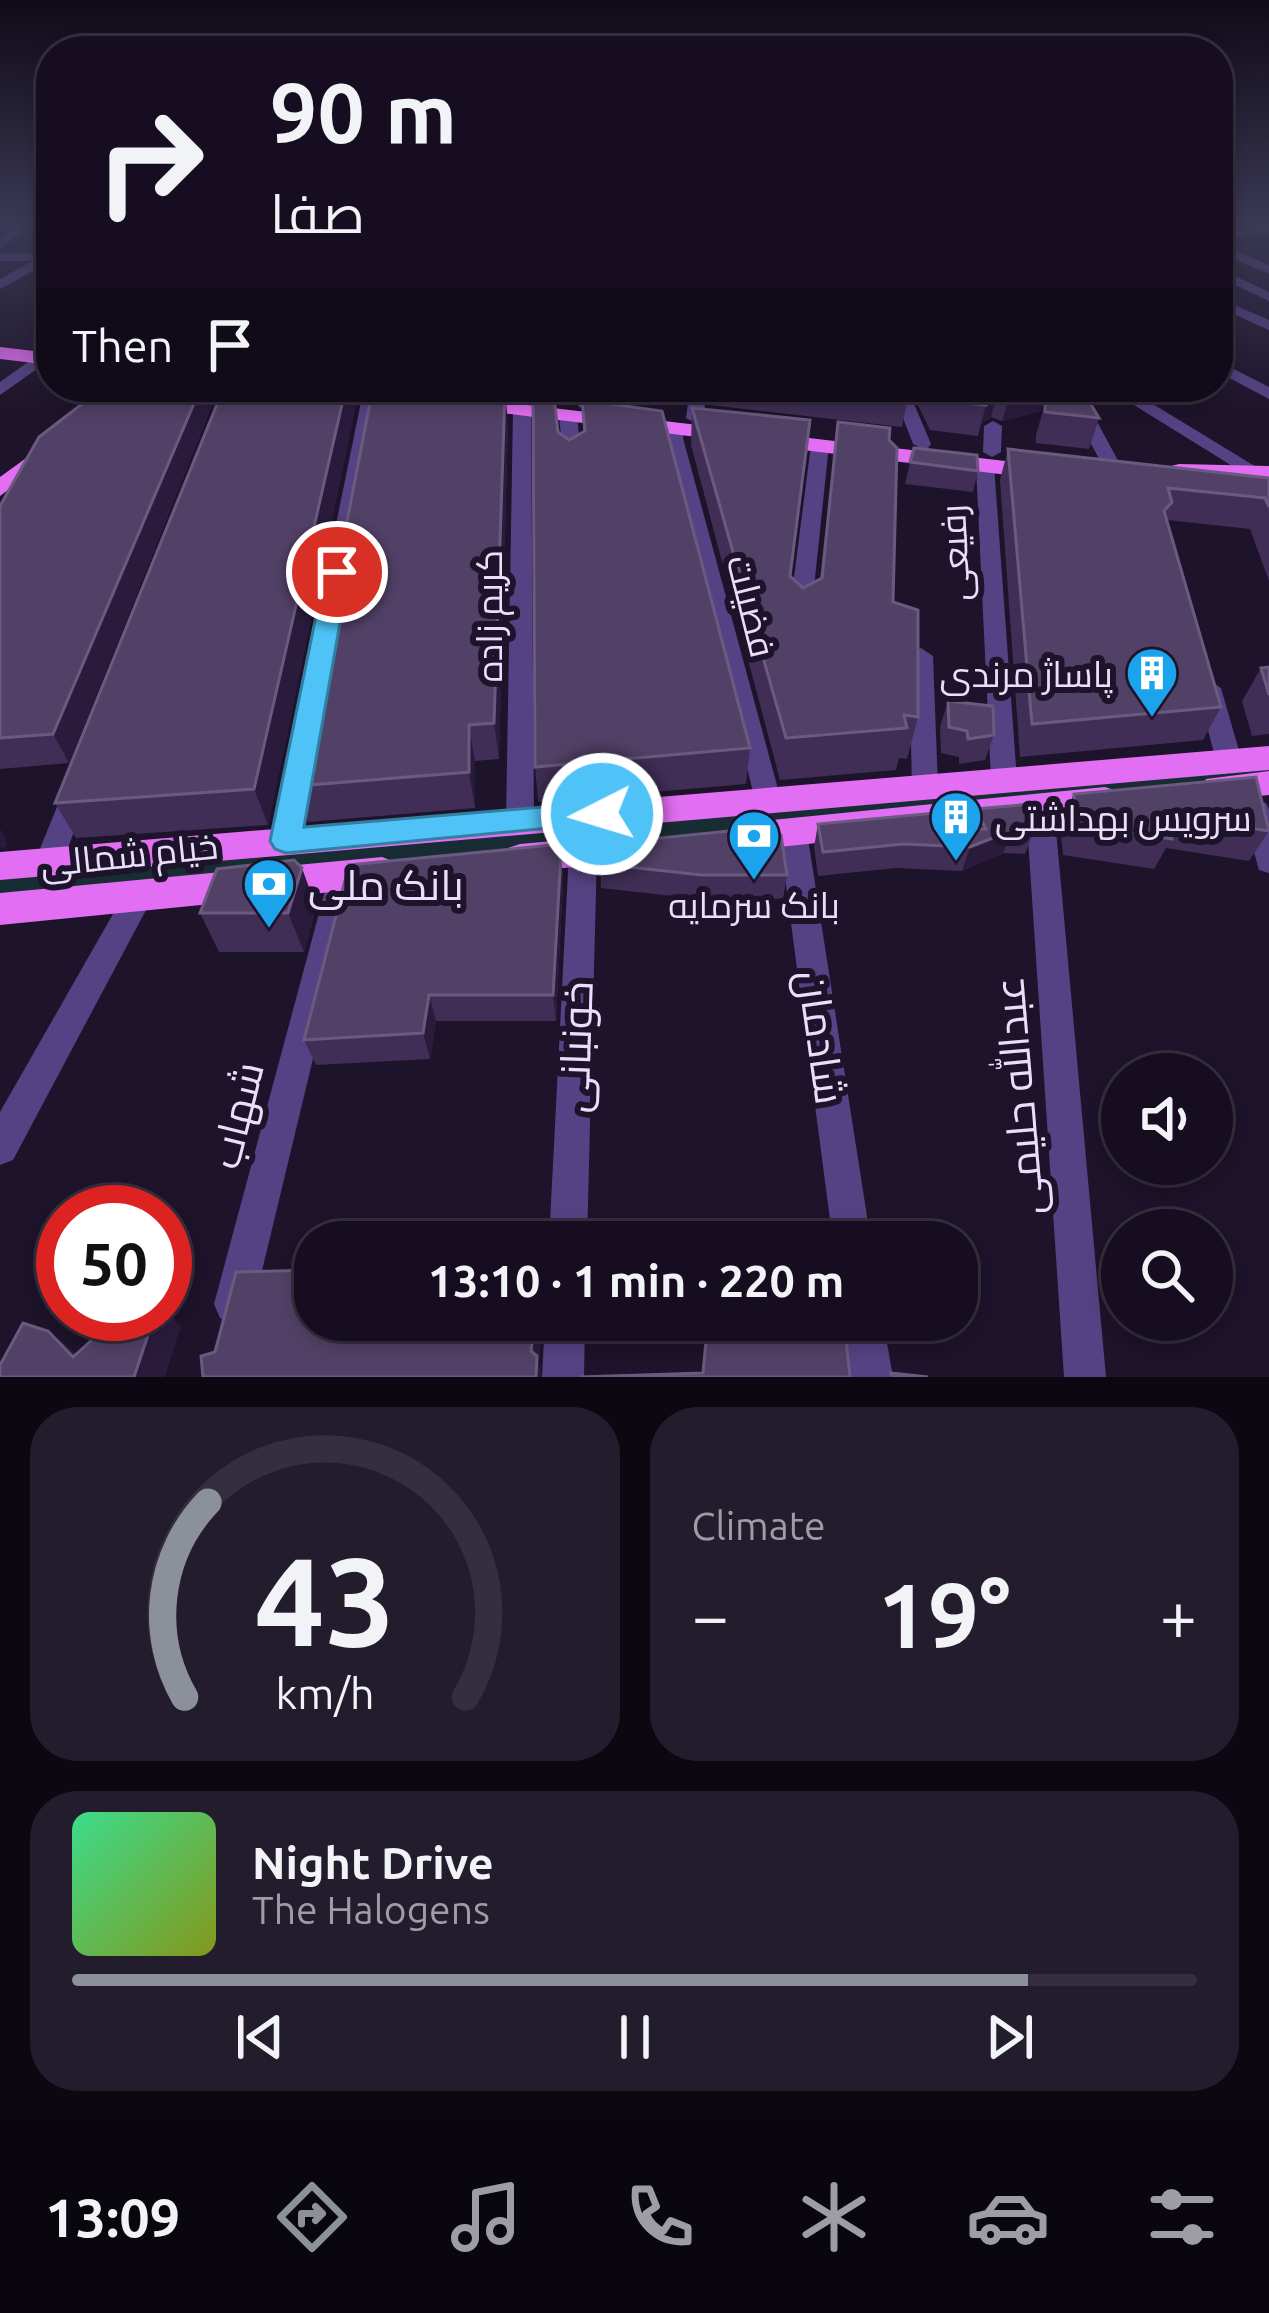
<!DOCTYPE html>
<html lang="en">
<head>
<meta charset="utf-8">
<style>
  :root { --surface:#160e20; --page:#231c2d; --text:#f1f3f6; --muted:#9e9ca5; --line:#352e3e; --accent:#8c9099 }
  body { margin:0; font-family:Ubuntu,Cairo,sans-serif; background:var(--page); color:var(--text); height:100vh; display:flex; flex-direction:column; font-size:45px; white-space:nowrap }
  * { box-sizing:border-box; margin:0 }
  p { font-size:39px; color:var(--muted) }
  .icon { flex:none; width:66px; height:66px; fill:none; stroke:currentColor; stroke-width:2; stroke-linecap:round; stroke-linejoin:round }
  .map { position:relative; height:1377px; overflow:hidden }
  .sheet { display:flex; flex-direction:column; gap:30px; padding:30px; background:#0c0812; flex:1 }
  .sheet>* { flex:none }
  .hud { position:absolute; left:36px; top:36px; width:1197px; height:366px; border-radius:48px; box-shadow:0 6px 18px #0003,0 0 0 3px var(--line); background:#160e20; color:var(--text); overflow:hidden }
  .controls { position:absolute; left:1101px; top:1053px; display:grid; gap:24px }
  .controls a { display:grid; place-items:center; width:132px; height:132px; border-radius:50%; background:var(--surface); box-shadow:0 6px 18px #0003,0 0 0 3px var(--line); font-size:60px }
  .speed { position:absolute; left:36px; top:1185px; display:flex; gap:24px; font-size:60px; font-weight:700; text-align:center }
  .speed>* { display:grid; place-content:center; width:156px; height:156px; border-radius:50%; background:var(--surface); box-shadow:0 6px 18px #0003,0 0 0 3px var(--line); line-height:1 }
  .speed .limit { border:18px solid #d22; background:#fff; color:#111 }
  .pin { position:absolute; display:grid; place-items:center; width:102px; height:102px; color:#fff; margin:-51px; border:6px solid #fff; border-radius:50%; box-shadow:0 3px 12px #0007 }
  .me { position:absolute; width:132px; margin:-66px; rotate:265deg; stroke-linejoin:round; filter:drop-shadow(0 0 9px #0008) }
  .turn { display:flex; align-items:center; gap:42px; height:252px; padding:0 36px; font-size:54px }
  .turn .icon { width:156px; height:156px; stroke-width:2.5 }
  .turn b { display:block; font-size:84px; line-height:102px }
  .then { display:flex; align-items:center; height:114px; padding:0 36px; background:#0003; gap:24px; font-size:45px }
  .big { font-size:90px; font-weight:600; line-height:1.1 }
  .sheet .card { flex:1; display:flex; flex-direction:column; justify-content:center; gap:18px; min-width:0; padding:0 42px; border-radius:48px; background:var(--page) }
  .sheet .dial { align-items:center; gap:0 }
  .dial svg { height:312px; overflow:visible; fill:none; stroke:var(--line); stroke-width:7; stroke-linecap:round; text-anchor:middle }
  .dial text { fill:var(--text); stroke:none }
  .song { display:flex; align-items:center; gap:36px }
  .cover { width:144px; height:144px; border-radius:18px; background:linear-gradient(135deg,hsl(150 70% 55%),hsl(70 70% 35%)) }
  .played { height:12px; border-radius:6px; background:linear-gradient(90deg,var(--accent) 85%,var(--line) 85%) }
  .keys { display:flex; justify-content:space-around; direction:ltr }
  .heat { display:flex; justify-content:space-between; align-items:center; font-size:66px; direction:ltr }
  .sheet .tiles { flex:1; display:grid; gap:30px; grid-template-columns:1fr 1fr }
  .card:last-child { grid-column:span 2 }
  .trip { position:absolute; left:294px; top:1221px; width:684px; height:120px; border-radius:48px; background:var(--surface); box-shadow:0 6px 18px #0003,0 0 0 3px var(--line); font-weight:600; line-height:120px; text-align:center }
  .menu { display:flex; height:192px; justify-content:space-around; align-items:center; background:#09060d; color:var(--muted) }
  .menu .icon { width:84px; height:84px }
  .menu .selected { color:var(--accent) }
  .menu b { font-size:54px; color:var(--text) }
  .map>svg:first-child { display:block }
  .green { fill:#172d33 }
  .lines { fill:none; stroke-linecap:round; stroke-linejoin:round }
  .minor { fill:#554284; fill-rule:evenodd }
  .major { fill:#e26ff3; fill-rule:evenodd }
  .wall { fill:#402e56 }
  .shaded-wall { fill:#2a1b3d }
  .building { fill:#524167; stroke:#6a5a7f; stroke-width:3 }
  .route { fill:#4fc3f7; stroke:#337fa1; stroke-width:3 }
  .labels { text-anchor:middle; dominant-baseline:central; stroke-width:12; stroke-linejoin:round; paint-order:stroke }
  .street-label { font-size:36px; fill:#e9defc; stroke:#1d132a }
  .poi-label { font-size:36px; fill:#e9defc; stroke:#1d132a; text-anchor:end }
  .near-poi-label { font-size:42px; fill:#e9defc; stroke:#1d132a; text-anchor:start }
  .near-street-label { font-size:42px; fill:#e9defc; stroke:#1d132a }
</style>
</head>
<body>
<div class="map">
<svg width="1269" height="1377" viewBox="0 0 1269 1377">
  <rect width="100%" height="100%" fill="#1d132a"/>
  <polygon class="green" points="1269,758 1269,783 0,909 0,866"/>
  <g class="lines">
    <g class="minor">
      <polygon points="19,222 32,222 0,249 0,238"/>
      <polygon points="1269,225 1269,233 1218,237 1218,229"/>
      <polygon points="1218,243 1269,265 1269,274 1218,252"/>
      <polygon points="0,253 49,253 51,261 0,289 0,279 32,261 0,261"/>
      <polygon points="1218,268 1269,292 1269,301 1218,277"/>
      <polygon points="1218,298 1269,320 1269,330 1218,307"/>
      <polygon points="38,355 50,355 51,359 0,395 0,382"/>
      <polygon points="1218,361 1269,387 1269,399 1218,372"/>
      <polygon points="371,387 379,392 326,691 314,699 302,691 363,392"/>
      <polygon points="587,387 603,387 592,410 586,411 578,406"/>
      <polygon points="690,387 706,387 704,418 695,423 686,418"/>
      <polygon points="891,387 907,387 931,444 928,448 922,449 913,444"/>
      <polygon points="1105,387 1125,387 1266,473 1264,477 1250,477"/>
      <polygon points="522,406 531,411 534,821 530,829 520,832 510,829 506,821 513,411"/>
      <polygon points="568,411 577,416 582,463 573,468 564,463 559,416"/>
      <polygon points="1086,413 1095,418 1121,466 1119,470 1112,472 1103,466 1077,418"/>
      <polygon points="993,421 1002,426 1001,452 992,457 983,452 984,426"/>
      <polygon points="676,423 685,428 683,438 781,800 777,807 759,807 755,800 665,438 670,424"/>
      <polygon points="820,440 829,445 811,616 800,623 789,616 811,445"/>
      <polygon points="985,460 994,466 1017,780 1013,787 995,787 991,780 976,466"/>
      <polygon points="921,648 933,656 938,787 934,794 916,794 912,787 909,656"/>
      <polygon points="1209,680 1221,688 1242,761 1238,768 1220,768 1216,761 1197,688"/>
      <polygon points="302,746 311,748 315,755 300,841 296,849 286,852 276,849 272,841 289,755 293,748"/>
      <polygon points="76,782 85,785 89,792 63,861 59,869 49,872 39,869 35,861 63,792 67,785"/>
      <polygon points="1040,798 1050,801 1054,808 1106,1377 1064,1377 1026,808 1030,801"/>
      <polygon points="1256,800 1266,803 1269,809 1269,873 1259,870 1242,810 1246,803"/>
      <polygon points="793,821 803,824 807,832 871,1242 833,1242 779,832 783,824"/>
      <polygon points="583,841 593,844 597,852 587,1242 549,1242 569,852 573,844"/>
      <polygon points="343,864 353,868 357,876 254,1304 248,1318 234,1324 220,1318 214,1304 329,876 333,868"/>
      <polygon points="139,883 149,886 154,895 13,1160 0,1165 0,1112 129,886"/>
      <polygon points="545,1320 585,1320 584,1377 542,1377"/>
      <polygon points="843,1320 883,1320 893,1377 851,1377"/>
    </g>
    <g class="major">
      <polygon points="1254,222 1269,222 1269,228 1257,225"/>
      <polygon points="0,347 51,353 51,365 0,359"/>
      <path d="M315,387C346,387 394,379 419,397L409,403L325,393Z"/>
      <polygon points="468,398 1040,465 1052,472 1040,479 461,408 457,404"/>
      <polygon points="51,440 59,442 59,452 0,496 0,477"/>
      <polygon points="1179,464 1269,466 1269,480 1171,476 1171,466"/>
      <polygon points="1269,746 1269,770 0,880 0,852"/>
      <polygon points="1269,771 1269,795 1218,800 1206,797 1201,788 1206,779"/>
      <polygon points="1105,787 1117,791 1122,800 1117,809 1105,813 741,851 729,847 724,837 729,827 741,823"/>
      <polygon points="639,833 651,837 656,847 651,857 639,861 520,872 508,868 502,858 508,848 520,844"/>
      <polygon points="382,857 395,862 400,872 395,882 382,887 0,925 0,893"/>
    </g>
  </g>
  <g class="wall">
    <polygon points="605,387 686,387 683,403 605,394"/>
    <polygon points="710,387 904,387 908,396 902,427 710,405"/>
    <polygon points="909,387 1048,387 1041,411 1002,421 991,417 981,424 978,436 930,430"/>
    <polygon points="218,390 69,763 0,769 0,506"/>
    <polygon points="582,400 750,748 746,784 538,802 535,767 558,432 569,440 583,432"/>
    <polygon points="356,404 268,825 76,838 55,803"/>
    <polygon points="1045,404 1099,418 1089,449 1036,443 1036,435"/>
    <polygon points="692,408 790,576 803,588 820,579 838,422 889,440 893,602 918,717 907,759 899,758 896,770 780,780 691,445"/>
    <polygon points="508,423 499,759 475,761 475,808 308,822 296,786"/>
    <polygon points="1008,449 1269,478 1269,581 1250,529 1167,520 1221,707 1203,740 1020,757 1000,480"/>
    <polygon points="910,462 978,471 973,492 905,484"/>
    <polygon points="1269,667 1269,734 1252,736 1242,701 1261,668"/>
    <polygon points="948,701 994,735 985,760 959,764 959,757 941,753 940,727"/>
    <polygon points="1074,794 1269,831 1249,861 1166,848 1154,869 1063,855 1060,824"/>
    <polygon points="975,809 1034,831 1025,854 1003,853 962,871 896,868 818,876 814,847 818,824 941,832 968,830"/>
    <polygon points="561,854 563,881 556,1021 436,1021 430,1059 316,1065 304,1040"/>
    <polygon points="600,864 787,875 783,899 700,899 601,888"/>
    <polygon points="316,907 304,952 219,952 200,913"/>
  </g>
  <g class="shaded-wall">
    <polygon points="201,387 217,387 218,390 69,763 53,734"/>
    <polygon points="346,387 353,387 356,404 268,825 254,789"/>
    <polygon points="999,387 991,417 981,424 986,405 984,397"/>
    <polygon points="1025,387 1048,387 1041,411 1002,421 1011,391"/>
    <polygon points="505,391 508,423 499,759 494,723"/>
    <polygon points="469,725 475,761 475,808 469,772"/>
    <polygon points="0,829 4,835 7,847 0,848"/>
    <polygon points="1013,830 1003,853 962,871 970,847"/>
    <polygon points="561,854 563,881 556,1021 553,995"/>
    <polygon points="302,868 316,907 304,952 288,913"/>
    <polygon points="429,995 436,1021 430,1059 423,1033"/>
    <polygon points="165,1310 181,1326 165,1377 134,1377 155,1314 165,1314"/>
    <polygon points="535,1320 543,1320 539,1363 542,1377 536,1377 531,1351"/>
    <polygon points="48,1331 76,1353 99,1377 73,1357"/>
  </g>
  <g class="building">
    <polygon points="104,387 201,387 53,734 0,738 0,506 39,437"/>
    <polygon points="224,387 346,387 254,789 55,803"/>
    <polygon points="373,387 469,387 505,391 494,723 469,725 469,772 296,786"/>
    <polygon points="821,387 904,387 908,396"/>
    <polygon points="930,387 998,387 984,397 986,405 937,400"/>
    <polygon points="999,387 1025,387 1011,391"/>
    <polygon points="533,395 554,397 558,432 569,440 585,431 582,400 662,411 750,748 535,767"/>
    <polygon points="1089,401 1099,418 1045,412 1045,404"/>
    <polygon points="692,408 810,420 790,576 803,588 822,578 838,422 890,428 889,440 897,448 893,602 918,610 918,717 904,715 907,728 786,738"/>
    <polygon points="914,448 977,455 978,471 910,462"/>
    <polygon points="1008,449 1269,478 1269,507 1265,498 1168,488 1172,502 1164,511 1221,707 1032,724"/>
    <polygon points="1269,667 1269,695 1261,668"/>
    <polygon points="948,701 993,706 994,735 968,739 967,731 949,727"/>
    <polygon points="1256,777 1269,831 1167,815 1172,839 1077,825 1074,794"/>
    <polygon points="1031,804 1034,831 1013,830 970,847 903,844 823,852 818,824 935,813 941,832 986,829 975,809"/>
    <polygon points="770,827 781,835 787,875 702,875 600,864 600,844"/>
    <polygon points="552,845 561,854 553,995 429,995 423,1033 304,1040 349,865"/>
    <polygon points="294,860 302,868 288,913 200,913 217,869"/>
    <polygon points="543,1239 543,1242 475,1242"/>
    <polygon points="315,1270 315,1320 535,1320 531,1351 537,1356 536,1377 203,1377 201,1356 215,1352 236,1272"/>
    <polygon points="110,1314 155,1314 134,1377 0,1377 0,1365 23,1323 48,1331 73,1357 114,1320"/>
    <polygon points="708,1320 844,1320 850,1377 580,1377 703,1373"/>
    <polygon points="891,1373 928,1377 892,1377"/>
  </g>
  <linearGradient id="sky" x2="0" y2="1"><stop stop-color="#100a17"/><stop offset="0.54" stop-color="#3a3955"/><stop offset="1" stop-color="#3a3955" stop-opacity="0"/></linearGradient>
  <rect width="1269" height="414" fill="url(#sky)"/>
  <polygon class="route" points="337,565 349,572 304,827 602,802 613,805 618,814 613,822 286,853 275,849 270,841 325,572"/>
  <defs>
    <g id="building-pin" transform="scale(2.7)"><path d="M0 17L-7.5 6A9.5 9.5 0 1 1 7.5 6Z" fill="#1ba3ec" stroke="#1d132a"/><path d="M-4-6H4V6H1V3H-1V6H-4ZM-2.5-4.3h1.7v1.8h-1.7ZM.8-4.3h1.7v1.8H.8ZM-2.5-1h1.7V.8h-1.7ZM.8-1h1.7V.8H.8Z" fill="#fff"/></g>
    <g id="bank-pin" transform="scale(2.7)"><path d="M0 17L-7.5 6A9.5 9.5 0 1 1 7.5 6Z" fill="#1ba3ec" stroke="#1d132a"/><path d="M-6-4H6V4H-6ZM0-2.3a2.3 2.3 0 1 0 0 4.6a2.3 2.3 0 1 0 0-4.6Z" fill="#fff"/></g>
  </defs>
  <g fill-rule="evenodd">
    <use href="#building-pin" x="1152" y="673"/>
    <use href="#building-pin" x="956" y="817"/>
    <use href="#bank-pin" x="754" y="836"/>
    <use href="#bank-pin" x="269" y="884"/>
  </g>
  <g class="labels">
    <g class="street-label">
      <text transform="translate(954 553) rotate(-93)">رفیعی</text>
      <text transform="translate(752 606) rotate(76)">فضیلت</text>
      <text transform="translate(488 616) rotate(-90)">کریم زاده</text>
      <text transform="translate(129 854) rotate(-6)">خیام شمالی</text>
    </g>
    <g class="poi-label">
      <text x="1113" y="673">پاساژ مرندی</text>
      <text x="995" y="817" text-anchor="start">سرویس بهداشتی</text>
      <text x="754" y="904" text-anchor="middle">بانک سرمایه</text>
    </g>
    <g class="near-poi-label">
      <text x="308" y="884">بانک ملی</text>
    </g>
    <g class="near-street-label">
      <text transform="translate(822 1037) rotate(82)">شادمان</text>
      <text transform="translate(575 1047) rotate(-88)">خونبانی</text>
      <text transform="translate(1018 1096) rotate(-95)">عبدالله حلیمی</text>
      <text transform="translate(236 1115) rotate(-76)">شهاب</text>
    </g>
  </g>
</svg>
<div class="controls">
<a><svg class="icon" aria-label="sound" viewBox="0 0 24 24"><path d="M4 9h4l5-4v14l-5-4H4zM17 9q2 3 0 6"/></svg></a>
<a><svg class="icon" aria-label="search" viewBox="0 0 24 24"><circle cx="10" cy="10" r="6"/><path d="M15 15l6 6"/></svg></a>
</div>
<div class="speed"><div class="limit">50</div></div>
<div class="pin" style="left:337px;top:572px;background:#d93025"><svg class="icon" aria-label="arrive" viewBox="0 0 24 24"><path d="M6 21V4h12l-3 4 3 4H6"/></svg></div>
<svg class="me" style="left:602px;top:814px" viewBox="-20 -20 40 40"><circle r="17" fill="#4fc3f7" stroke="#fff" stroke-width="3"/><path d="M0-11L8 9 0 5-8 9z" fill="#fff"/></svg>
<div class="trip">13:10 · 1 min · 220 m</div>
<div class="hud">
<div class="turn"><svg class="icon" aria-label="right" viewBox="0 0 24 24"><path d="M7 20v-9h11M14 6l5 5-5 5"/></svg><div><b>90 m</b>صفا</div></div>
<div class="then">Then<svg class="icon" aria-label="arrive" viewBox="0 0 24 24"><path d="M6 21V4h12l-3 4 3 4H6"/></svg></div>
</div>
</div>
<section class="sheet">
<div class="tiles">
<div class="card dial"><svg viewBox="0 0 100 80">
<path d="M14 69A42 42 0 1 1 86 69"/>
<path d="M14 69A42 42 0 0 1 20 19" stroke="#8c9099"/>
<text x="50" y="56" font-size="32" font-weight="700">43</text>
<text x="50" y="72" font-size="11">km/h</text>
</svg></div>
<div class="card"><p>Climate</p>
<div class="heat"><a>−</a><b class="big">19°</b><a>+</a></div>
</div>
<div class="card">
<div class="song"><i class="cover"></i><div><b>Night Drive</b><p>The Halogens</p></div></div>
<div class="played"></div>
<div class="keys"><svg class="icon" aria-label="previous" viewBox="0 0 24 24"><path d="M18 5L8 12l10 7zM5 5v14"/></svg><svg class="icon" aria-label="pause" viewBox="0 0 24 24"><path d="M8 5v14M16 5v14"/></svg><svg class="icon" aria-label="next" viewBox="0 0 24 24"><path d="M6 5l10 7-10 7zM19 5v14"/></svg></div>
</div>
</div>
</section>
<nav class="menu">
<b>13:09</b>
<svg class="icon selected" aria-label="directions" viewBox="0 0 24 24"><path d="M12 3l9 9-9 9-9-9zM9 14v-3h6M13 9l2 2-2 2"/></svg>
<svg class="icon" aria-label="music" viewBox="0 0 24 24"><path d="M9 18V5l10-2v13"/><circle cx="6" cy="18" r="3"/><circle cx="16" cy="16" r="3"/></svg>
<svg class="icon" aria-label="phone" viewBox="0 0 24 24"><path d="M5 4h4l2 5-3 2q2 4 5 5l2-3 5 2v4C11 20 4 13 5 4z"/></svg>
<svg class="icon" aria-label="climate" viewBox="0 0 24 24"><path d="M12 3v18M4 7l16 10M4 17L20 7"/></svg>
<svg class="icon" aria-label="car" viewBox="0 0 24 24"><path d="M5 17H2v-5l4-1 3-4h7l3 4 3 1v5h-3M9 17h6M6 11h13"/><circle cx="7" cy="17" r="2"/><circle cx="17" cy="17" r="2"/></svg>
<svg class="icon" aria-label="filters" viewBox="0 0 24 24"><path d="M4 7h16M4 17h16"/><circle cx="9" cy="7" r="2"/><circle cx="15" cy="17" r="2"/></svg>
</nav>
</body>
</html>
